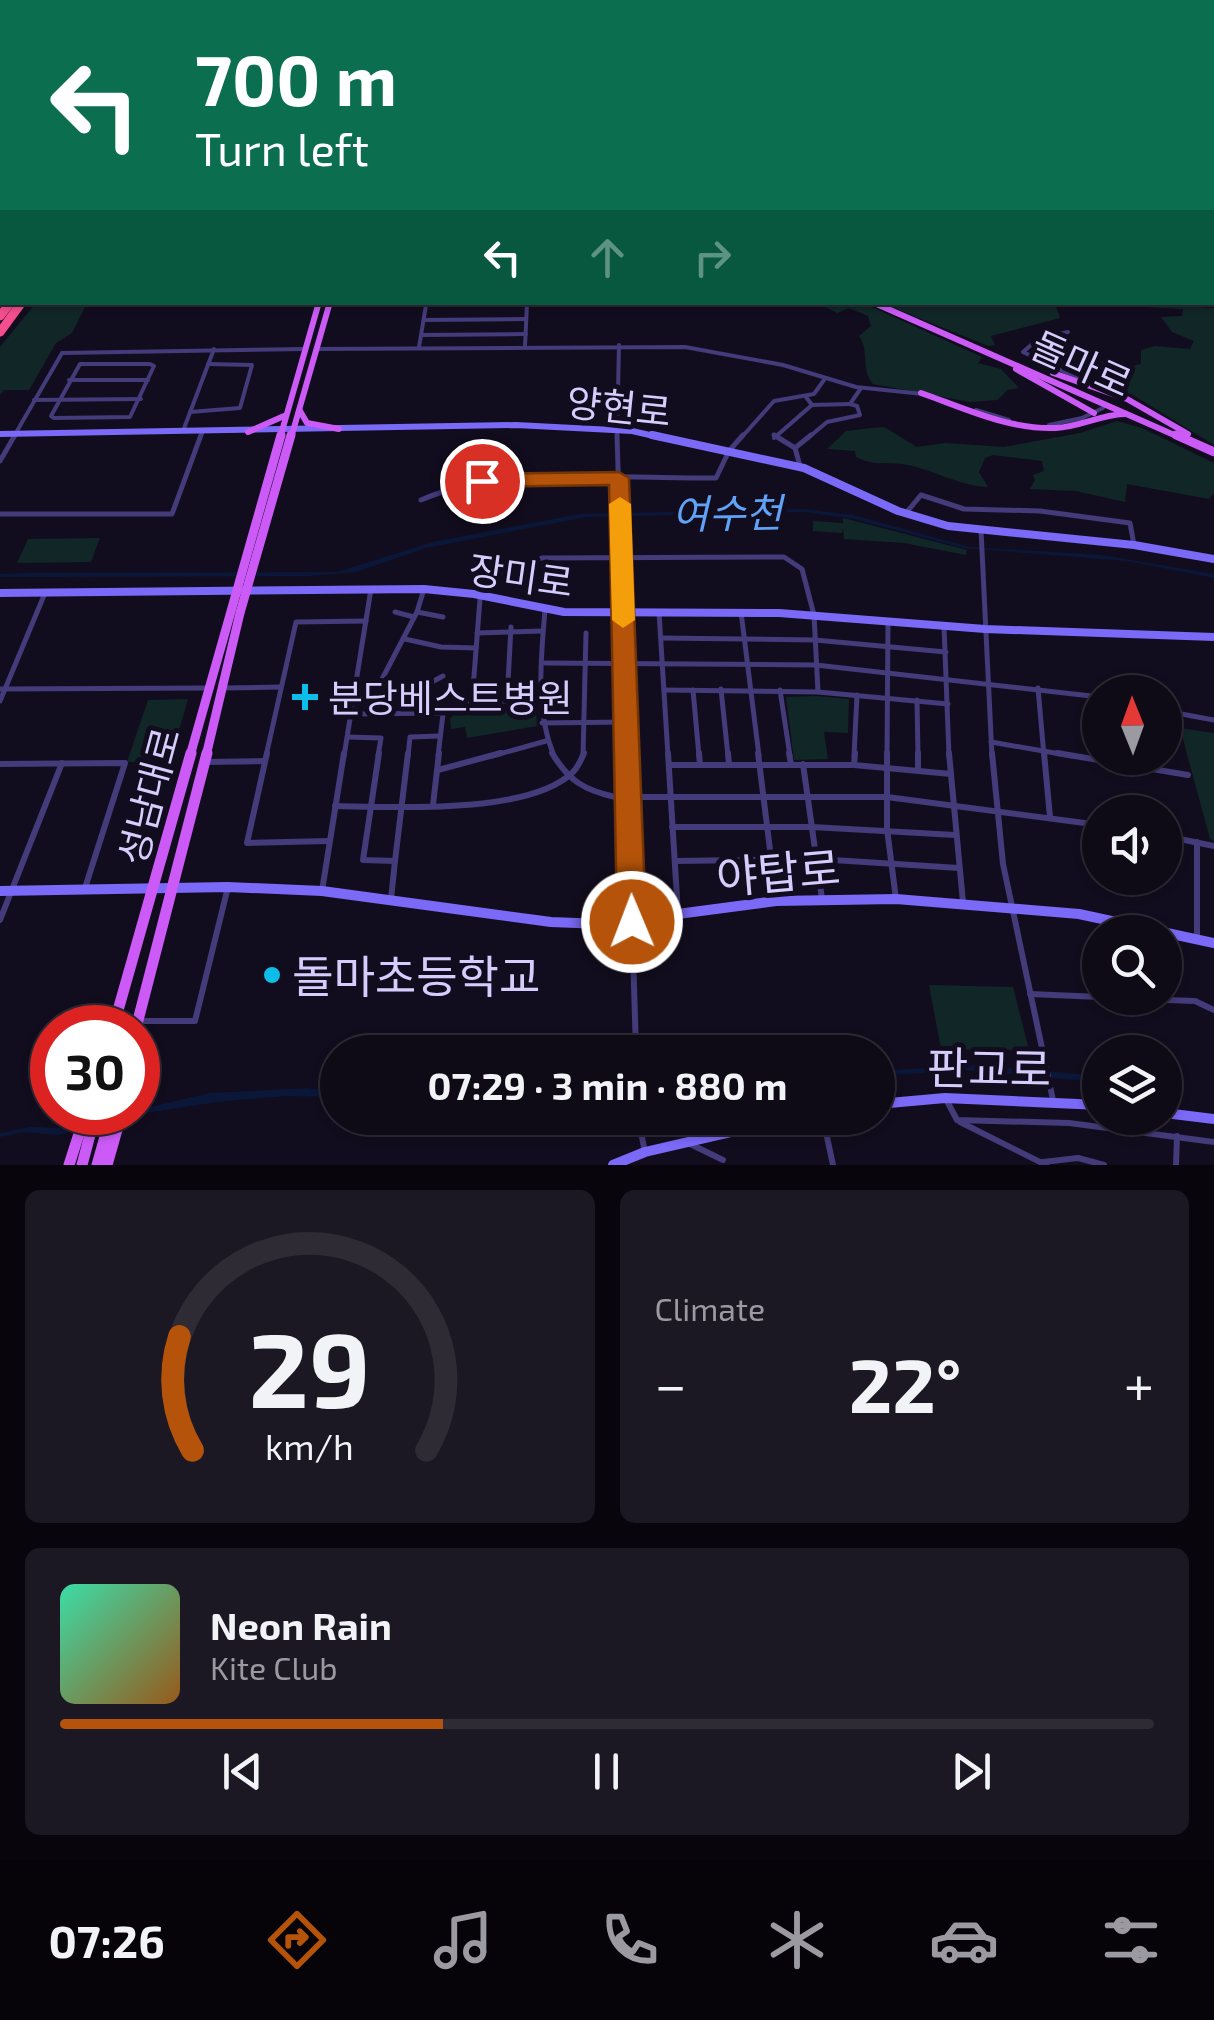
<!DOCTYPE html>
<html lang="en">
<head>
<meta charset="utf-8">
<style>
  :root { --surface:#0e0a16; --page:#1c1823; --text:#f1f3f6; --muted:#9b9aa1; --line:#2e2b35; --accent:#b45309 }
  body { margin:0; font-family:"Exo 2","Noto Sans KR",sans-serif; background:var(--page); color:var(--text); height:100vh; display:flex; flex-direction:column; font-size:38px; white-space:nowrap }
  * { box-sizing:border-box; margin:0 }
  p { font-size:32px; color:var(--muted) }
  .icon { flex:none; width:55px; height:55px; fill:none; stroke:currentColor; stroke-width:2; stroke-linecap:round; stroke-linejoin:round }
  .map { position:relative; height:1165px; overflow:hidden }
  .sheet { display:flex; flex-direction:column; gap:25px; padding:25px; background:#08060c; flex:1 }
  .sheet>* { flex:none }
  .top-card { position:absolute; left:0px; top:0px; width:1215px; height:305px; box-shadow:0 2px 8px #0004,0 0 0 2px var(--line); background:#0b6e4f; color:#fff; overflow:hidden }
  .needle { width:65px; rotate:359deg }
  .controls { position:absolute; left:1082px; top:675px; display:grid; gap:20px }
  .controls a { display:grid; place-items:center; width:100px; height:100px; border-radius:50%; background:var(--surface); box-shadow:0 2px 8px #0004,0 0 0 2px var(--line); font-size:50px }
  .speed { position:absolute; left:30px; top:1005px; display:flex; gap:20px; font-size:50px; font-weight:700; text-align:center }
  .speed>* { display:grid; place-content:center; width:130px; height:130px; border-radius:50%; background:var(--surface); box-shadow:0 2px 8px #0004,0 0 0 2px var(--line); line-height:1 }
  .speed .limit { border:15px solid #d22; background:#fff; color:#111 }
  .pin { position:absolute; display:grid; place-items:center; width:85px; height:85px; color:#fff; margin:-42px; border:5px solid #fff; border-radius:50%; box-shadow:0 2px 10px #0007 }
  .me { position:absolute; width:110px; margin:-55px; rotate:359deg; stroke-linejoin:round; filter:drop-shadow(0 0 8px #0008) }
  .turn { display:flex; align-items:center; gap:35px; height:210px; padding:0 30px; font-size:45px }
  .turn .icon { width:130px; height:130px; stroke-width:2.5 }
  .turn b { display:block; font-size:70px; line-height:85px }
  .lanes { display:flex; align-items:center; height:95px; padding:0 30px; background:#0003; justify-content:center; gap:50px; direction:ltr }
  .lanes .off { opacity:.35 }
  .big { font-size:75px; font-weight:700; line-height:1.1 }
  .sheet .card { flex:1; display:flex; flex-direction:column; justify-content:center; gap:15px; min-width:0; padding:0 35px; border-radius:15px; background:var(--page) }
  .sheet .dial { align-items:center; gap:0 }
  .dial svg { height:260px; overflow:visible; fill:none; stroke:var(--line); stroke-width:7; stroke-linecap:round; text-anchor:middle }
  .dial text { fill:var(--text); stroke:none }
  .song { display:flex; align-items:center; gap:30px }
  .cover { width:120px; height:120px; border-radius:15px; background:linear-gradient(135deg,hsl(160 70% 55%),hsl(30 70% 35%)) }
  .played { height:10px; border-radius:5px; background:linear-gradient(90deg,var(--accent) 35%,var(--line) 35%) }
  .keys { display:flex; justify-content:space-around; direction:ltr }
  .heat { display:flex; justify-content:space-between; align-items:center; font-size:55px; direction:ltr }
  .sheet .tiles { flex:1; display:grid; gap:25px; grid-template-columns:1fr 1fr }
  .card:last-child { grid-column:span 2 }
  .trip { position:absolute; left:320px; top:1035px; width:575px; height:100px; border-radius:50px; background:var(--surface); box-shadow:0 2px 8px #0004,0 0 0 2px var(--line); font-weight:700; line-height:100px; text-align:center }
  .tab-bar { display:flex; height:160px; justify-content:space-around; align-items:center; background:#060409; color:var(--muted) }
  .tab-bar .icon { width:70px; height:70px }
  .tab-bar .active { color:var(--accent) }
  .tab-bar b { font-size:45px; color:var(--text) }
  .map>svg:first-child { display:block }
  .green { fill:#112627 }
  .water { fill:#0b1739 }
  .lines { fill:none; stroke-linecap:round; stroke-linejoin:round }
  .river { stroke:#0b1739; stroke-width:6 }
  .street-far3 { stroke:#433b7a; stroke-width:2.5 }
  .street-far2 { stroke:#433b7a; stroke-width:4 }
  .street-far1 { stroke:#433b7a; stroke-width:5 }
  .street { stroke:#433b7a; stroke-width:6 }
  .secondary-far3 { stroke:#7b69f7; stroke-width:5 }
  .secondary-far2 { stroke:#7b69f7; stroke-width:6 }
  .secondary-far1 { stroke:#7b69f7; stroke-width:8 }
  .secondary { stroke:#7b69f7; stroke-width:10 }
  .primary-far3 { stroke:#cb5af6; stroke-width:5 }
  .primary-far2 { stroke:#cb5af6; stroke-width:6 }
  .primary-far1 { stroke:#cb5af6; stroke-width:9 }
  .primary { stroke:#cb5af6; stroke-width:11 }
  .highway-far1 { stroke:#f54e8e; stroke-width:6 }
  .highway { stroke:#f54e8e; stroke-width:9 }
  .route { fill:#b45309; stroke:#753606; stroke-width:2.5 }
  .slow { fill:#f59e0b }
  .poi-dot { fill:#0dbde8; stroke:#120d1e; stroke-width:4 }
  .labels { text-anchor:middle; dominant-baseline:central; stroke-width:10; stroke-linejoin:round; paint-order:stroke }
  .street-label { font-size:38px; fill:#d7cdfc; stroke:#120d1e }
  .poi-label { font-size:38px; fill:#d7cdfc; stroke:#120d1e; text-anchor:start }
  .water-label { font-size:40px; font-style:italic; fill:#60a2f6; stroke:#120d1e }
  .near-street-label { font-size:45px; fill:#d7cdfc; stroke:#120d1e }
  .near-poi-label { font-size:45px; fill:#d7cdfc; stroke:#120d1e; text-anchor:start }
</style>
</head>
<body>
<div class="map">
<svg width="1214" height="1165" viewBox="0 0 1214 1165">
  <rect width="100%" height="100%" fill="#120d1e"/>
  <g class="green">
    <polygon points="36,303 87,303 72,333 56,343 29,390 4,390 0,395 0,347"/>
    <path d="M819,303H863L982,357L978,363L1001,369L1019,388L1008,390L997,400L970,402L873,384C860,369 870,351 859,336L871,326L868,316L849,308L837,313Z"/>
    <polygon points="882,303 1055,303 1060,318 991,336 995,345 988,346"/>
    <polygon points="1167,305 1214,308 1214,445 1133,395 1090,380 1103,373 1101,363 1105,358 1111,357 1119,369 1141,364 1141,350 1155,346 1190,349 1194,341 1172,332 1161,317 1182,316 1183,309 1144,307"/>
    <path d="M1117,421L1142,428L1214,463V493L1209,499L1127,484L1125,502L1076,491L1030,489L1035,480L1033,475L1044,471L1042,461L993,455L985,458L979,472L988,487C957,486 932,468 902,464C884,462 874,466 856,457L855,451L827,449L846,431L872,428L884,427L917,447L945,443L1004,447L1080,433Z"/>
    <polygon points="843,518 967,550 966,555 904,543 844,539 843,528 842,533 813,531 813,521 843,523"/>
    <polygon points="100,538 91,562 17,563 28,539"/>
    <polygon points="817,696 849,699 848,733 824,732 828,759 794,760 786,697"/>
    <polygon points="188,699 170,761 127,762 148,700"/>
    <polygon points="532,706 536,710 537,726 467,738 465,727 451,729 450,718 454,715"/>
    <polygon points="1180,728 1214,733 1214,841 1210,839"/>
    <polygon points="929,985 1013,987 1029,1050 941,1049"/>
  </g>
  <g class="water">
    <polygon points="802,509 853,515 970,547 1102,555 1214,574 1214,578 1127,561 964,548 854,519 804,512 586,517 426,548 356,572 308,576 0,577 0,574 32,573 337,572 433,542 580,514"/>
    <polygon points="976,1065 1100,1076 1100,1082 966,1070 878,1076 878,1071"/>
    <polygon points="307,1088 337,1092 337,1097 286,1096 217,1102 139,1114 58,1135 23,1132 0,1137 0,1133 30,1127 60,1128 210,1093"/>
  </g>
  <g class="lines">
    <polyline class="river" points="2,0 16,1"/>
    <g class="street-far3">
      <polyline points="514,0 522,2"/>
      <polyline points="322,2 342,0"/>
      <polyline points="398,2 409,1"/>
      <polyline points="502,2 508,0"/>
      <polyline points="533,2 542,0"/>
      <polyline points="574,2 601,0"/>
      <polyline points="867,2 875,0"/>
    </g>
    <g class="street-far2">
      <polyline points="426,305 618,302"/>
      <polyline points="424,320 526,319"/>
      <polyline points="1068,332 1038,339 1023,352 1088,383"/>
      <polyline points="422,335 526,334"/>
      <polyline points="525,346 527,304"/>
      <polyline points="419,347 426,305"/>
      <polyline points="317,349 685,347 783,365 856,387 923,394"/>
      <polygon points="80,364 150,364 154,366 130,417 54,418 51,416"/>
      <polyline points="69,380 148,380"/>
      <polyline points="34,400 141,399"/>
      <polyline points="812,405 850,404"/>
      <polyline points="976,410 1009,420"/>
      <polyline points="190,412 240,408 252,365 208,364"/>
      <polyline points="1049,425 1082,418 1103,408"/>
      <polyline points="183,431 214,349"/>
      <polyline points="13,438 62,353 305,349"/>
      <polyline points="200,438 202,433"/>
      <polyline points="617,438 619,345"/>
      <polyline points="741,438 774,401 814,394 824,380"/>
      <polyline points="774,438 812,405 806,397"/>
      <polyline points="808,438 827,422 860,415 857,406 850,404 861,388"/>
    </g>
    <g class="street-far1">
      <polyline points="617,435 627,756"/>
      <polyline points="774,435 795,448 811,435"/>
      <polyline points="795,448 800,466"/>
      <polyline points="0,461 15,435"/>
      <path d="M421,500C497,466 630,479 716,478L729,451L743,435"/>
      <polyline points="906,513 921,495 964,509 1040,511 1130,523 1134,545"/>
      <polyline points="0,514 172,514 201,435"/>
      <polyline points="981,530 992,756"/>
      <path d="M545,610C541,658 535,710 554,756"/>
      <polyline points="395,612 414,617"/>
      <polyline points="417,612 443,617"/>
      <polyline points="659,612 668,756"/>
      <polyline points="741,612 759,756"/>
      <polyline points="944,626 949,756"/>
      <polyline points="477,633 543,631"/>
      <polyline points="661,638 815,640 946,652"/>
      <polyline points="405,639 441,647 476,648"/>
      <polyline points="545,663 816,665 1100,697"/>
      <polyline points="357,683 380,683 417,612 424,589"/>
      <polyline points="380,683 415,691 443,676"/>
      <polyline points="224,688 281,687"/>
      <polyline points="1038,688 1044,756"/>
      <polyline points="0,689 207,688"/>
      <polyline points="721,689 728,756"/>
      <polyline points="664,690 818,692 948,704"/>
      <polyline points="693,690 699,756"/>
      <polyline points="780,690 790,756"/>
      <polyline points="415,691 429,702 427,714"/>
      <polyline points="917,700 918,756"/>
      <polyline points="0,701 45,593"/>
      <polyline points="507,701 511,627"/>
      <polyline points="472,702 482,573 533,573 534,561 542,558 784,557 802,569 814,615 818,692"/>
      <polyline points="1165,711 1214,720"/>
      <polyline points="351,714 443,713 472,702 542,700"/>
      <polyline points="542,723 627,722"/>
      <polyline points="348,737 381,738 378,756"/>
      <polyline points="991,742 1072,756"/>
      <polyline points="266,756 296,622 366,621"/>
      <polyline points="344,756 371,589"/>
      <polyline points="408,756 410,737 440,736"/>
      <polyline points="438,756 443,714"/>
      <polyline points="492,756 546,741"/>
      <polyline points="583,756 586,633"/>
      <polyline points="854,756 857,695"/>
      <polyline points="887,756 888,622"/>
    </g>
    <g class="street">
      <polyline points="267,753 247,843 329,841"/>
      <polyline points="379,753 363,860 395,861 391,899"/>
      <path d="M552,753C569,781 584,790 615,797H887L1100,825"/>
      <polyline points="627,753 636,1052"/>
      <polyline points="668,753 678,914"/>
      <polyline points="699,753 700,765"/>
      <polyline points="728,753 729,764"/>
      <polyline points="758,753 776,898"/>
      <polyline points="789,753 791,764"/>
      <polyline points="887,753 887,829 896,899"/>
      <polyline points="918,753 918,769"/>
      <polyline points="949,753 963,902"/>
      <polyline points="992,753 1003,864 1053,1100"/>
      <polyline points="1044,753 1050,817"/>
      <polyline points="1057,753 1188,775"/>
      <polyline points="207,762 264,761"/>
      <polyline points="0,764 125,763 85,888"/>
      <polyline points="803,764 822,899"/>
      <polyline points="669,765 854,765 951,774"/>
      <polyline points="854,765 855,753"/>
      <polyline points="438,770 501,753"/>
      <polyline points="433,805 439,753"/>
      <path d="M335,806C394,807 527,815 572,773C578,768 581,760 584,753"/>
      <polyline points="672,827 812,827 955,835"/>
      <polyline points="1165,836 1214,846"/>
      <polyline points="1197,842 1197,937"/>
      <polyline points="395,861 408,753"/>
      <polyline points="675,861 817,859 959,868"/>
      <polyline points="322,891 344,753"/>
      <polyline points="0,920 62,763"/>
      <polyline points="1030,994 1100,997"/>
      <polyline points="1108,998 1195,1001 1214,1010"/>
      <polyline points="141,1021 195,1021 228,887"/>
      <polyline points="947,1101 957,1120 1069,1123 1214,1142"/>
      <polyline points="638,1118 645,1152"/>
      <polyline points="823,1118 833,1165"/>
      <polyline points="960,1122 1046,1165"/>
      <polyline points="688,1143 723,1160"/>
      <polyline points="1043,1162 1078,1158 1104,1165"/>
      <polyline points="1176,1165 1177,1136"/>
    </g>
    <g class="secondary-far3">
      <polyline points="676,0 680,2"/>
      <polyline points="967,0 974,2"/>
    </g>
    <polyline class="secondary-far2" points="0,434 516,425 632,431 663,438"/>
    <g class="secondary-far1">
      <polyline points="652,435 804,468 898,511 948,526 1134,545 1214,559"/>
      <polyline points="0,593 424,589 474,594 564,612 779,613 985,629 1214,637"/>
    </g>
    <g class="secondary">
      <polyline points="0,891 228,887 322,891 551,922 602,924 776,901 896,899 1079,914 1214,943"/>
      <polyline points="878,1104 945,1098 1100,1105"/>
      <polyline points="1165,1113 1214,1119"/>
      <polyline points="613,1165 645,1152 792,1118"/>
    </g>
    <g class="primary-far3">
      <polyline points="21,2 84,0"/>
      <polyline points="2,25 2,29"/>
    </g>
    <g class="primary-far2">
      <polyline points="872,302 1181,438"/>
      <polyline points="1016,369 1094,413"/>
      <polyline points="1053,373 1127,399 1188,434"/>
      <path d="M921,393C964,408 1009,430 1056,428C1079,427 1100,415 1124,414"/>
      <polyline points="300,411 307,423 339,429"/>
      <polyline points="248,432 284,416"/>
      <polyline points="280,438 319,302"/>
      <polyline points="291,438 330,302"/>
    </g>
    <g class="primary-far1">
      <polyline points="1176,435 1214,452"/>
      <polyline points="190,756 281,435"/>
      <polyline points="206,756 240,613 291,435"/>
    </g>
    <g class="primary">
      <polyline points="113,1028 191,753"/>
      <polyline points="136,1028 207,753"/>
      <polyline points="69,1165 86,1112"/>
      <polyline points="82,1165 96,1112"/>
      <polyline points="97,1165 112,1112"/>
      <polyline points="107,1165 122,1112"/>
    </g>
    <polyline class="highway-far1" points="150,2 161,0"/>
    <g class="highway">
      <polyline points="0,316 11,302"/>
      <polyline points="0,332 22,302"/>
    </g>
  </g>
  <polygon class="route" points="619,472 629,478 646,922 642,930 632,934 621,930 617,922 609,485 482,487 472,481 482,474"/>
  <polygon class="slow" points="620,497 631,504 635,620 623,628 612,620 609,504"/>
  <g class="poi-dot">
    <path d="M300 682h10v10h10v10h-10v10h-10v-10h-10v-10h10z"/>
    <circle cx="272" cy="975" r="10"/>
  </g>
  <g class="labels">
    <g class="street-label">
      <text transform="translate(1082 363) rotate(24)">돌마로</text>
      <text transform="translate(619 406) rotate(6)">양현로</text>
      <text transform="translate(521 575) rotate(8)">장미로</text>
      <text transform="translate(148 796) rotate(-75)">성남대로</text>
    </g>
    <g class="poi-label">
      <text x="328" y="697">분당베스트병원</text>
    </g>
    <g class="water-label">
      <text transform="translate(727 512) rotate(-1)">여수천</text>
    </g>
    <g class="near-street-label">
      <text transform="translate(778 871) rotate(-5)">야탑로</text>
      <text transform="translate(989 1067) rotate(1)">판교로</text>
    </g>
    <g class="near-poi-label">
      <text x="292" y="975">돌마초등학교</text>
    </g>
  </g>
</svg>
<div class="controls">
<a><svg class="needle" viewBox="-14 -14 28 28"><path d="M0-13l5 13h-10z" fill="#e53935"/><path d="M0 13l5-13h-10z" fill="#9b9aa1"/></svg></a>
<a><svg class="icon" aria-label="sound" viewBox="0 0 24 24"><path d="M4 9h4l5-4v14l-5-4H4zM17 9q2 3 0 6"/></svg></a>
<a><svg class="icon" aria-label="search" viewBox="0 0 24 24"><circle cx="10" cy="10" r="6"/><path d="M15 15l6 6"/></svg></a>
<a><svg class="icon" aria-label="layers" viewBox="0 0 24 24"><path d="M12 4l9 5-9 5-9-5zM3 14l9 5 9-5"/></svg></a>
</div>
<div class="speed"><div class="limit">30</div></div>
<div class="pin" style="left:482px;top:481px;background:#d93025"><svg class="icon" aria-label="arrive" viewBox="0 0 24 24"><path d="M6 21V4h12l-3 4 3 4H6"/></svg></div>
<svg class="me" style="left:632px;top:922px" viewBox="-20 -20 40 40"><circle r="17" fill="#b45309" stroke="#fff" stroke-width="3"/><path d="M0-11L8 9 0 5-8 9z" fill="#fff"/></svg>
<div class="trip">07:29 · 3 min · 880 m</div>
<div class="top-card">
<div class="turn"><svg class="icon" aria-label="left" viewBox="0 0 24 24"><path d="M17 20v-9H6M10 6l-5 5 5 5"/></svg><div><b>700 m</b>Turn left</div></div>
<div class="lanes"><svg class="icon" aria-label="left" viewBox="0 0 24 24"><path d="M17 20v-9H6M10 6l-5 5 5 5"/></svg><svg class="icon off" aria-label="ahead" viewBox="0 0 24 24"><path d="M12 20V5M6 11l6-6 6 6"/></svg><svg class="icon off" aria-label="right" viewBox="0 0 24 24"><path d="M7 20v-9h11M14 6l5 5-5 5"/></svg></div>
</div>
</div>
<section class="sheet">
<div class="tiles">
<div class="card dial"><svg viewBox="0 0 100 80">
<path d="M14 69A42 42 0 1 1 86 69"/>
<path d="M14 69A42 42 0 0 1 10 34" stroke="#b45309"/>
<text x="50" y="56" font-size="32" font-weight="700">29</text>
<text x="50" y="72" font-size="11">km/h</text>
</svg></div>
<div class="card"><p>Climate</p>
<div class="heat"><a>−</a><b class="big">22°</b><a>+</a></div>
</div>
<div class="card">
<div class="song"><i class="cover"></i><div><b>Neon Rain</b><p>Kite Club</p></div></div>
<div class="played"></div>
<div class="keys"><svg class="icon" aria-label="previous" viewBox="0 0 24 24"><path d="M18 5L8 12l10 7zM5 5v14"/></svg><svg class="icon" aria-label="pause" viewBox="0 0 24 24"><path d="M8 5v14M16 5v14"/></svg><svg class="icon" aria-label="next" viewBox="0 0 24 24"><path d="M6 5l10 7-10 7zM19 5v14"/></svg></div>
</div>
</div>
</section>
<nav class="tab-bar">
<b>07:26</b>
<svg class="icon active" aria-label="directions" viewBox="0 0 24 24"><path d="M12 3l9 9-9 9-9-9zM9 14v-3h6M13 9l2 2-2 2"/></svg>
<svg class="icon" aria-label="music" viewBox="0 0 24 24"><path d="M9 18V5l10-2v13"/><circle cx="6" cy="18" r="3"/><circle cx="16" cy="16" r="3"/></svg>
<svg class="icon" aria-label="phone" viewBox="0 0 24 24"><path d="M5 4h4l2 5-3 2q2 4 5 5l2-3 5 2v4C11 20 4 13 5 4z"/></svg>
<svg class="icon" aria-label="climate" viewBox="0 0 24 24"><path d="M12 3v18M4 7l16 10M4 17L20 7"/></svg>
<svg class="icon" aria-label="car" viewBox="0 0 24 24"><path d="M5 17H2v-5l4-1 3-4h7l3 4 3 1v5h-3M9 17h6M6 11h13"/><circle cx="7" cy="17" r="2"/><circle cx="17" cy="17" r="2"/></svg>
<svg class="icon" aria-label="filters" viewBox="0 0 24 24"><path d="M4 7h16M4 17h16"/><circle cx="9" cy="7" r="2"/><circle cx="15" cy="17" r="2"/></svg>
</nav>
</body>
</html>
